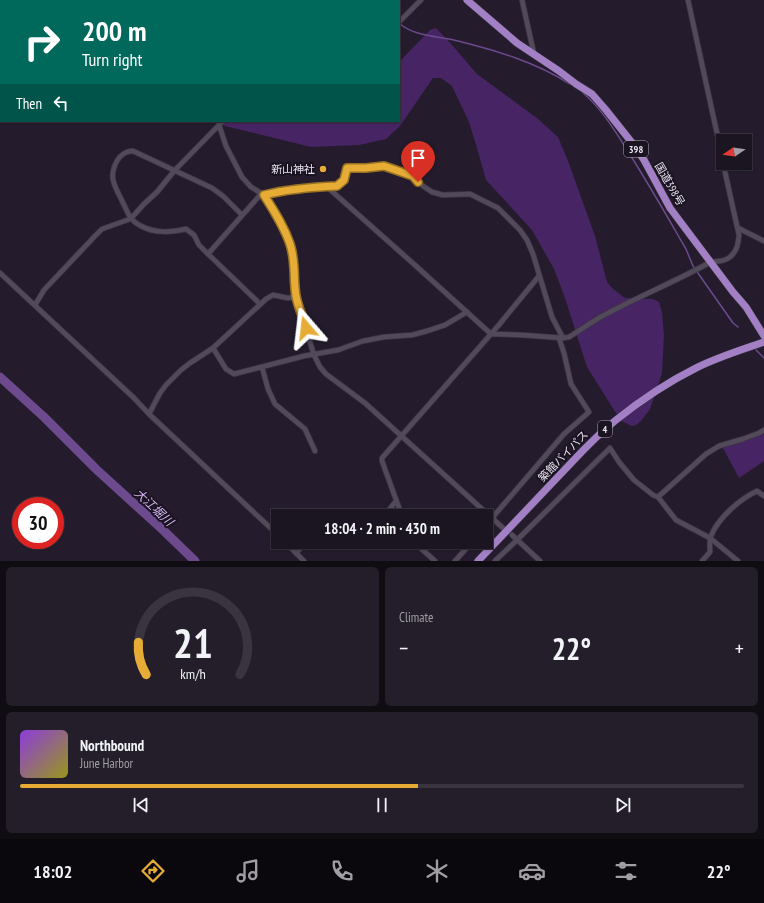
<!DOCTYPE html>
<html lang="en">
<head>
<meta charset="utf-8">
<style>
  :root { --surface:#1b1521; --page:#241e2a; --text:#f1f3f6; --muted:#a09fa5; --line:#39343f; --accent:#e6ac36 }
  body { margin:0; font-family:"PT Sans Narrow","Noto Sans JP",sans-serif; background:var(--page); color:var(--text); height:100vh; display:flex; flex-direction:column; font-size:15px; white-space:nowrap }
  * { box-sizing:border-box; margin:0 }
  p { font-size:13px; color:var(--muted) }
  .icon { flex:none; width:22px; height:22px; fill:none; stroke:currentColor; stroke-width:2; stroke-linecap:round; stroke-linejoin:round }
  .map { position:relative; height:561px; overflow:hidden }
  .drawer { display:flex; flex-direction:column; gap:6px; padding:6px; background:#0f0c12; flex:1 }
  .drawer>* { flex:none }
  .hud { position:absolute; left:0px; top:0px; width:400px; height:122px; box-shadow:0 1px 3px #0004,0 0 0 1px var(--line); background:#00695c; color:#fff; overflow:hidden }
  .needle { width:26px; rotate:257deg }
  .buttons { position:absolute; left:716px; top:134px; display:grid; gap:8px }
  .buttons a { display:grid; place-items:center; width:36px; height:36px; border-radius:0px; background:var(--surface); box-shadow:0 1px 3px #0004,0 0 0 1px var(--line); font-size:20px }
  .speed { position:absolute; left:12px; top:497px; display:flex; gap:8px; font-size:20px; font-weight:700; text-align:center }
  .speed>* { display:grid; place-content:center; width:52px; height:52px; border-radius:50%; background:var(--surface); box-shadow:0 1px 3px #0004,0 0 0 1px var(--line); line-height:1 }
  .speed .limit { border:6px solid #d22; background:#fff; color:#111 }
  .pin { position:absolute; display:grid; place-items:center; width:34px; height:34px; color:#fff; margin:-41px -17px; border-radius:50% 50% 50% 0; rotate:-45deg; box-shadow:0 0 4px #0007 }
  .pin .icon { rotate:45deg }
  .me { position:absolute; width:44px; margin:-22px; rotate:343deg; stroke-linejoin:round; filter:drop-shadow(0 0 3px #0008) }
  .turn { display:flex; align-items:center; gap:14px; height:84px; padding:0 16px; font-size:18px }
  .turn .icon { width:52px; height:52px; stroke-width:2.5 }
  .turn b { display:block; font-size:28px; line-height:34px }
  .then { display:flex; align-items:center; height:38px; padding:0 16px; background:#0003; gap:8px; font-size:15px }
  .big { font-size:30px; font-weight:600; line-height:1.1 }
  .drawer .widget { flex:1; display:flex; flex-direction:column; justify-content:center; gap:6px; min-width:0; padding:0 14px; border-radius:6px; background:var(--page) }
  .drawer .dial { align-items:center; gap:0 }
  .dial svg { height:104px; overflow:visible; fill:none; stroke:var(--line); stroke-width:7; stroke-linecap:round; text-anchor:middle }
  .dial text { fill:var(--text); stroke:none }
  .song { display:flex; align-items:center; gap:12px }
  .cover { width:48px; height:48px; border-radius:6px; background:linear-gradient(135deg,hsl(270 70% 55%),hsl(60 70% 35%)) }
  .played { height:4px; border-radius:2px; background:linear-gradient(90deg,var(--accent) 55%,var(--line) 55%) }
  .keys { display:flex; justify-content:space-around; direction:ltr }
  .heat { display:flex; justify-content:space-between; align-items:center; font-size:22px; direction:ltr }
  .drawer .tiles { flex:1; display:grid; gap:6px; grid-template-columns:1fr 1fr }
  .widget:last-child { grid-column:span 2 }
  .trip { position:absolute; left:271px; top:509px; width:222px; height:40px; border-radius:0px; background:var(--surface); box-shadow:0 1px 3px #0004,0 0 0 1px var(--line); font-weight:600; line-height:40px; text-align:center }
  .tabs { display:flex; height:64px; justify-content:space-around; align-items:center; background:#0b080d; color:var(--muted) }
  .tabs .icon { width:28px; height:28px }
  .tabs .on { color:var(--accent) }
  .tabs b { font-size:18px; color:var(--text) }
  .map>svg:first-child { display:block }
  .green { fill:#472463 }
  .lines { fill:none; stroke-linecap:round; stroke-linejoin:round }
  .stream { stroke:#6d498e; stroke-width:1.5 }
  .river { stroke:#6d498e; stroke-width:9 }
  .minor-casing { stroke:#3d3744; stroke-width:6 }
  .trunk-casing { stroke:#3d3744; stroke-width:8 }
  .motorway-casing { stroke:#3d3744; stroke-width:10 }
  .minor { stroke:#524a5b; stroke-width:4.5 }
  .trunk { stroke:#a380c6; stroke-width:7 }
  .motorway { stroke:#b78de0; stroke-width:8 }
  .route-casing { stroke:#967023; stroke-width:10 }
  .route { stroke:#e6ac36; stroke-width:7 }
  .poi-dot { fill:#e6ac36; stroke:#1a1322; stroke-width:1.5 }
  .labels { text-anchor:middle; dominant-baseline:central; stroke-width:4; stroke-linejoin:round; paint-order:stroke }
  .shield { fill:#1a1322; stroke:#aba5b2; stroke-width:1 }
  .shield-label { font-size:10px; font-weight:bold; fill:#e9e4ef }
  .poi-label { font-size:11px; fill:#e9e4ef; stroke:#1a1322; text-anchor:end }
  .street-label { font-size:11px; fill:#e9e4ef; stroke:#1a1322 }
  .water-label { font-size:12px; font-style:italic; fill:#d6b9f3; stroke:#1a1322 }
</style>
</head>
<body>
<div class="map">
<svg width="764" height="561" viewBox="0 0 764 561">
  <rect width="100%" height="100%" fill="#241c2c"/>
  <g class="green">
    <polygon points="436,28 453,46 477,74 538,119 558,137 568,161 595,236 607,282 612,288 625,298 653,299 659,302 662,312 664,336 662,373 650,409 641,421 636,425 632,426 621,421 587,367 565,298 554,269 532,230 486,180 477,148 469,122 452,86 441,78 433,78 400,126 386,139 359,145 311,147 225,126 219,121 399,121 399,62 430,30"/>
    <polygon points="763,434 764,435 764,461 739,478 723,448"/>
  </g>
  <g class="lines">
    <g class="stream">
      <polyline points="371,0 372,1"/>
      <path d="M400,24C416,37 439,36 458,41C498,51 535,62 570,84"/>
      <path d="M583,93C601,108 613,128 626,148C644,177 662,207 679,237L686,249L693,266L733,323L738,327"/>
      <polyline points="756,350 764,358"/>
    </g>
    <g class="river">
      <polyline points="0,377 44,417 95,468"/>
      <polyline points="97,470 163,530 195,561"/>
    </g>
    <g class="minor-casing">
      <g id="minor">
        <polyline points="127,0 127,1"/>
        <polyline points="366,0 367,1"/>
        <polyline points="522,0 534,54"/>
        <polyline points="688,0 723,161"/>
        <polyline points="299,1 300,0"/>
        <polyline points="0,20 1,20"/>
        <polyline points="399,22 421,0"/>
        <polyline points="219,125 226,146 242,177 251,187 264,195 285,231 291,246 293,262 294,283 296,297 314,355 320,367 326,374 365,403 503,528"/>
        <polyline points="326,186 337,186 344,179 347,168 366,168 384,166 413,176 423,186 432,192 443,195 470,194 498,208 520,230 527,240 533,254 552,317 563,338"/>
        <path d="M264,195L282,191L301,189L317,186H326L416,266L491,334L522,335L563,338L569,337C582,329 594,320 608,313C640,296 674,282 707,264C716,259 721,264 730,257C737,251 738,245 739,235L723,163"/>
        <path d="M242,215L223,196L212,188L133,151C131,151 129,151 127,152C116,156 110,173 114,183C116,190 120,196 123,203C129,214 129,220 141,226C156,234 171,232 186,229L194,235L199,245L208,254L260,304"/>
        <polyline points="738,228 764,241"/>
        <polyline points="208,254 261,194"/>
        <polyline points="0,273 134,398 149,414 278,535"/>
        <polyline points="35,305 44,290 95,236 102,229 130,219 135,214 144,204 157,192 175,170 223,121"/>
        <polyline points="213,348 226,369 234,374 304,356 338,350 363,341 384,337 412,335 427,331 445,325 467,312"/>
        <polyline points="262,367 268,389 275,404 305,429 315,451"/>
        <polyline points="149,414 160,393 166,385 181,370 190,363 213,348 266,299 273,295 288,298 296,297"/>
        <polyline points="658,497 706,454 719,446 743,439 759,433 764,430"/>
        <polyline points="376,516 389,510 396,501"/>
        <polyline points="402,516 382,461 382,458 498,326 539,276"/>
        <polyline points="486,525 564,434 589,412 571,384 564,353 559,338"/>
        <polyline points="512,535 540,561"/>
        <polyline points="285,542 304,561"/>
        <polyline points="414,542 435,561"/>
        <polyline points="296,553 306,542"/>
        <polyline points="455,561 472,542"/>
        <polyline points="495,561 517,540 610,448 619,462 634,480 653,495 658,497 676,520 710,538 738,561"/>
        <path d="M702,561L710,552C710,547 709,541 711,536C718,518 740,499 757,491L764,496"/>
      </g>
    </g>
    <g class="trunk-casing">
      <g id="trunk">
        <polyline points="467,0 517,43 559,71 576,84 592,94 606,110 633,144 644,160 670,208 733,292 746,307 764,336"/>
        <path d="M478,561L572,462C586,447 601,432 616,420C641,400 668,382 696,368C718,357 741,350 764,342"/>
      </g>
    </g>
    <g class="motorway-casing">
      <g id="motorway">
        <polyline points="0,1 8,0"/>
        <polyline points="71,1 77,0"/>
        <polyline points="108,1 117,0"/>
        <polyline points="0,12 1,12"/>
      </g>
    </g>
    <use href="#minor" class="minor"/>
    <use href="#trunk" class="trunk"/>
    <use href="#motorway" class="motorway"/>
  </g>
  <g class="lines">
    <g class="route-casing">
      <path id="route" d="M306,328C303,317 298,307 296,296C293,279 296,261 290,244C284,226 274,211 264,195C288,189 313,187 337,186L344,180L347,168H366L384,166L413,176L418,182"/>
    </g>
    <use href="#route" class="route"/>
  </g>
  <circle class="poi-dot" cx="323" cy="169" r="4"/>
  <g class="labels">
    <g class="shield">
      <rect x="624" y="141" width="24" height="16" rx="3"/>
      <rect x="598" y="421" width="14" height="16" rx="3"/>
    </g>
    <g class="shield-label">
      <text x="636" y="149">398</text>
      <text x="605" y="429">4</text>
    </g>
    <g class="poi-label">
      <text x="315" y="169">新山神社</text>
    </g>
    <g class="street-label">
      <text transform="translate(670 184) rotate(60)">国道398号</text>
      <text transform="translate(563 456) rotate(-46)">築館バイパス</text>
    </g>
    <g class="water-label">
      <text transform="translate(154 507) rotate(43)">大江堀川</text>
    </g>
  </g>
</svg>
<div class="buttons">
<a><svg class="needle" viewBox="-14 -14 28 28"><path d="M0-13l5 13h-10z" fill="#e53935"/><path d="M0 13l5-13h-10z" fill="#a09fa5"/></svg></a>
</div>
<div class="speed"><div class="limit">30</div></div>
<div class="pin" style="left:418px;top:182px;background:#d93025"><svg class="icon" aria-label="arrive" viewBox="0 0 24 24"><path d="M6 21V4h12l-3 4 3 4H6"/></svg></div>
<svg class="me" style="left:306px;top:328px" viewBox="-20 -20 40 40"><path d="M0-17L14 15 0 8-14 15z" fill="#e6ac36" stroke="#fff" stroke-width="4"/></svg>
<div class="trip">18:04 · 2 min · 430 m</div>
<div class="hud">
<div class="turn"><svg class="icon" aria-label="right" viewBox="0 0 24 24"><path d="M7 20v-9h11M14 6l5 5-5 5"/></svg><div><b>200 m</b>Turn right</div></div>
<div class="then">Then<svg class="icon" aria-label="left" viewBox="0 0 24 24"><path d="M17 20v-9H6M10 6l-5 5 5 5"/></svg></div>
</div>
</div>
<section class="drawer">
<div class="tiles">
<div class="widget dial"><svg viewBox="0 0 100 80">
<path d="M14 69A42 42 0 1 1 86 69"/>
<path d="M14 69A42 42 0 0 1 8 44" stroke="#e6ac36"/>
<text x="50" y="56" font-size="32" font-weight="700">21</text>
<text x="50" y="72" font-size="11">km/h</text>
</svg></div>
<div class="widget"><p>Climate</p>
<div class="heat"><a>−</a><b class="big">22°</b><a>+</a></div>
</div>
<div class="widget">
<div class="song"><i class="cover"></i><div><b>Northbound</b><p>June Harbor</p></div></div>
<div class="played"></div>
<div class="keys"><svg class="icon" aria-label="previous" viewBox="0 0 24 24"><path d="M18 5L8 12l10 7zM5 5v14"/></svg><svg class="icon" aria-label="pause" viewBox="0 0 24 24"><path d="M8 5v14M16 5v14"/></svg><svg class="icon" aria-label="next" viewBox="0 0 24 24"><path d="M6 5l10 7-10 7zM19 5v14"/></svg></div>
</div>
</div>
</section>
<nav class="tabs">
<b>18:02</b>
<svg class="icon on" aria-label="directions" viewBox="0 0 24 24"><path d="M12 3l9 9-9 9-9-9zM9 14v-3h6M13 9l2 2-2 2"/></svg>
<svg class="icon" aria-label="music" viewBox="0 0 24 24"><path d="M9 18V5l10-2v13"/><circle cx="6" cy="18" r="3"/><circle cx="16" cy="16" r="3"/></svg>
<svg class="icon" aria-label="phone" viewBox="0 0 24 24"><path d="M5 4h4l2 5-3 2q2 4 5 5l2-3 5 2v4C11 20 4 13 5 4z"/></svg>
<svg class="icon" aria-label="climate" viewBox="0 0 24 24"><path d="M12 3v18M4 7l16 10M4 17L20 7"/></svg>
<svg class="icon" aria-label="car" viewBox="0 0 24 24"><path d="M5 17H2v-5l4-1 3-4h7l3 4 3 1v5h-3M9 17h6M6 11h13"/><circle cx="7" cy="17" r="2"/><circle cx="17" cy="17" r="2"/></svg>
<svg class="icon" aria-label="filters" viewBox="0 0 24 24"><path d="M4 7h16M4 17h16"/><circle cx="9" cy="7" r="2"/><circle cx="15" cy="17" r="2"/></svg>
<b>22°</b>
</nav>
</body>
</html>
